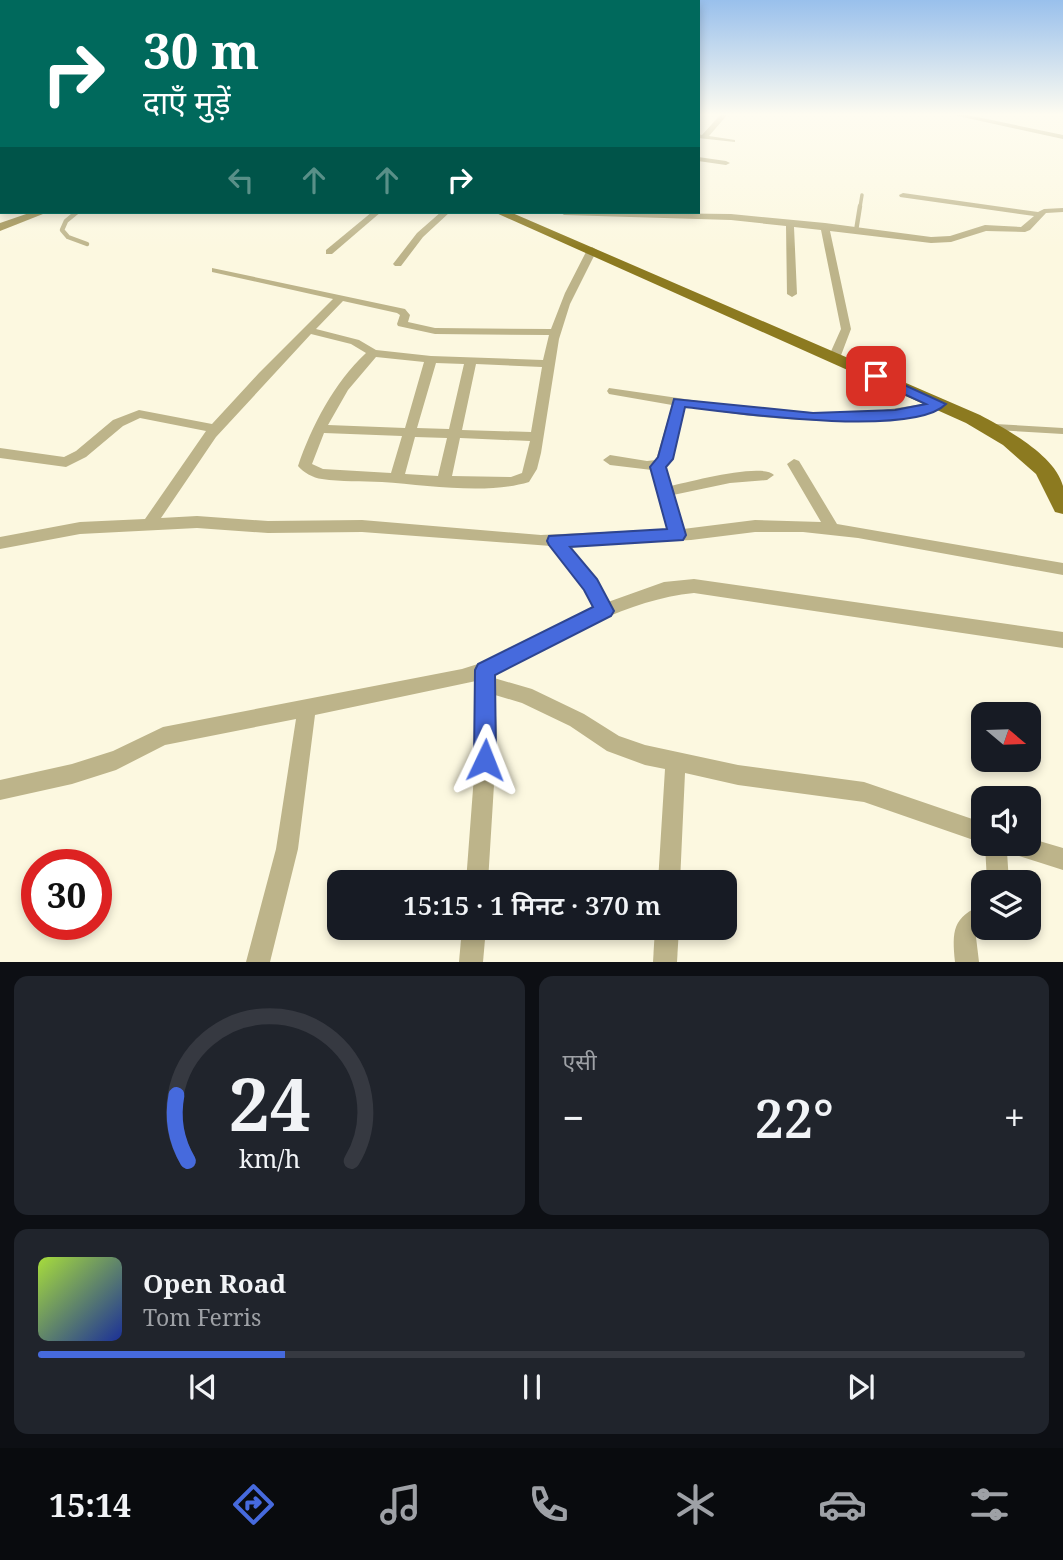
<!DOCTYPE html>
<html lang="hi">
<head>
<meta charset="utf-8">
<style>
  :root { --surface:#171b24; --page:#20242c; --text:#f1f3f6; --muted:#9ea1a6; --line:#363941; --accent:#466add }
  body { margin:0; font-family:"Noto Serif","Noto Sans Devanagari",serif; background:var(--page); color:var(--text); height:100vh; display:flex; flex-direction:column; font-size:26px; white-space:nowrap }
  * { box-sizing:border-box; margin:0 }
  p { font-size:23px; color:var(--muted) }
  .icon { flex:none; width:38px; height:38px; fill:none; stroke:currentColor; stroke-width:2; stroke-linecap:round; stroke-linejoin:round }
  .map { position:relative; height:962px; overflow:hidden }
  .sheet { display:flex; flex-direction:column; gap:14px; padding:14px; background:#0d0f14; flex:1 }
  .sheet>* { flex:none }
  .banner { position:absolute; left:0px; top:0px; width:700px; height:214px; box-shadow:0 4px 10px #0003; background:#00695c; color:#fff; overflow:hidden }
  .needle { width:46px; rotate:109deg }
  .controls { position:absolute; left:971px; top:702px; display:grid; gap:14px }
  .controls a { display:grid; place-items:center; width:70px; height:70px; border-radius:14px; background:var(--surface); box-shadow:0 4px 10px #0003; font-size:35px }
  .speed { position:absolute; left:21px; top:849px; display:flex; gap:14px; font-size:35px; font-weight:700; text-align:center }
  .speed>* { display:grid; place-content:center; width:91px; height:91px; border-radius:50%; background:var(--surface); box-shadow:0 4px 10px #0003; line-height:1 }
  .speed .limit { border:10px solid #d22; background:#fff; color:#111 }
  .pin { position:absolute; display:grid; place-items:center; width:60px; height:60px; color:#fff; margin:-30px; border-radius:14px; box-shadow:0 4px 10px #0006 }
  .me { position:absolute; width:77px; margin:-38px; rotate:2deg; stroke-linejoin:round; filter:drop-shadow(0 0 5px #0008) }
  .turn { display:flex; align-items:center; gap:24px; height:147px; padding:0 28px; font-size:32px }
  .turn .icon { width:91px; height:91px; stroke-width:2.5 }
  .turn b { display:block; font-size:49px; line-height:60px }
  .lanes { display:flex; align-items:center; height:66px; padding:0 28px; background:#0003; justify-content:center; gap:35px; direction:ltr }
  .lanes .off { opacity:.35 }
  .big { font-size:52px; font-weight:600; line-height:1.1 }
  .sheet .widget { flex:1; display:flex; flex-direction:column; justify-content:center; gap:10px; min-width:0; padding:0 24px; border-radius:14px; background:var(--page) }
  .sheet .dial { align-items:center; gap:0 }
  .dial svg { height:182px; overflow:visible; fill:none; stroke:var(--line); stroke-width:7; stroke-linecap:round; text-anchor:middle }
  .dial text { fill:var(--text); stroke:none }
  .song { display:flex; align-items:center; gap:21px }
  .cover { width:84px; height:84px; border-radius:10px; background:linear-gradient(135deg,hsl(80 70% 55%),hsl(230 70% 35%)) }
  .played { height:7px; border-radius:4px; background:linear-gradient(90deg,var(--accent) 25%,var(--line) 25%) }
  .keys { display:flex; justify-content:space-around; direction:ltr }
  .heat { display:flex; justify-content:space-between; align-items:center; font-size:38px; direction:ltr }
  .sheet .tiles { flex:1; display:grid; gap:14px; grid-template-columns:1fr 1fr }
  .widget:last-child { grid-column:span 2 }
  .trip { position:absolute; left:327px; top:870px; width:410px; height:70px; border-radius:14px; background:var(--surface); box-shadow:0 4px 10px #0003; font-weight:600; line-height:70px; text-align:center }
  .dock { display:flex; height:112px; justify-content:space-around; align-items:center; background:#090b0e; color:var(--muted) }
  .dock .icon { width:49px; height:49px }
  .dock .on { color:var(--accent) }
  .dock b { font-size:32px; color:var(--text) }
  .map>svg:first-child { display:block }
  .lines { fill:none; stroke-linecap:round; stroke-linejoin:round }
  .lane-far2 { stroke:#bdb48a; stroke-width:3.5 }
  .lane-far1 { stroke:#bdb48a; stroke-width:4.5 }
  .lane { stroke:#bdb48a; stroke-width:6 }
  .street { fill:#bdb48a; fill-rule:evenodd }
  .secondary { fill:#a19252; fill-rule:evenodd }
  .primary { fill:#8c7a20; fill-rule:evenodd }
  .route { fill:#466add; stroke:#2e4590; stroke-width:2 }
</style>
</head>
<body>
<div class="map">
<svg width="1063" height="962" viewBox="0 0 1063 962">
  <rect width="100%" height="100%" fill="#fcf8e0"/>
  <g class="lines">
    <polyline class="lane-far2" points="860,207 862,195"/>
    <g class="lane-far1">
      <polyline points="77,212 66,221 62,230 68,237 87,244"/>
      <polyline points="856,231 860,206"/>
    </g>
    <polyline class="lane" points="995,427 1063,431"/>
    <g class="street">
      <polygon points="721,114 728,114 709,136 735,140 735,142 698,138 698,134 702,135"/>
      <polygon points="949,114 963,114 1063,135 1063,139"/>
      <polygon points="698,157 726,161 730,163 726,165 698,161"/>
      <polygon points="903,193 1038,212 1044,209 1063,208 1063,212 1046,213 1030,230 1025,232 986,231 951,242 931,243 830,231 851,329 840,358 834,361 828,358 841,329 821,230 794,227 797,294 792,297 787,294 786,226 731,220 564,215 560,212 731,214 825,223 931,237 950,236 985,225 1021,227 1034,216 900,197 899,195"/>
      <polygon points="372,212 381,212 332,254 326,254 326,250"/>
      <polygon points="441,212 450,212 423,237 401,266 395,266 393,264 417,233"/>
      <path d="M592,247L597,250L570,304L559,339L541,453L537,469L529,482C486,495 427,485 382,482C362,481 341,482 322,479C313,478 303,472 298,466C312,425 334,383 366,353L351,344L311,334L216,437L161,518L197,516L268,521L362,520L541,535L668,529L652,470L610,465L603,460L610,455L647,461L656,460L672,405L609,394L607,391L609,388L733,406L822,413H864L943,401L945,404L943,407C858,429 771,421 684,406L669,464L665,468L670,486C689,482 762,462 774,475L767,480L730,483L673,495L683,529L755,520L821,522L787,464L794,459L799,461L837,524L1063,563V575L858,538L803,532H755L691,540L568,546L596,579L608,602L664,582L694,579L1063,632V648L694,593C622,600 557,643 494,675V678L532,689L584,714L619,736L645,745L738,765L864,782L984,823V844H1029V838L1063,848V870L1007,852L1009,882H987L985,844L864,802L738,785L685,773L680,882H658L665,769L645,765L607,751L570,726L522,703L495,695L497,736L488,882H466L477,736L476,681L315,715L298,849L270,962H246L276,849L296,719L165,745L116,770L72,784L0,800V780L72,764L113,751L163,727L462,669L481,663L594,608L584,589L551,546L362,532L268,533L197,528L80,534L0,549V537L80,522L145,519L206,431L140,418L123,426L86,457L66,467L0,458V448L64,457L76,451L113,420L139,410L212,424L259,373L333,299L212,272V268L405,309L410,315L408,322L435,328L551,329L565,293L587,250ZM343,301L397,313L400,315L397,324L398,326L435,334L549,335L543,360L431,356L376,350L359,340L316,329ZM376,357L424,362L405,428L328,425L348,390ZM436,363L464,364L449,429L417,428ZM476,364L542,367L531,432L462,430ZM324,433L402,436L391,473L323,469L312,464ZM415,437L447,438L438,476L405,474ZM460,438L530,441L522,473L511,477L452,476Z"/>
      <path d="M984,904V928H986L976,937L979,962H955C952,931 952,917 984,904Z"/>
      <polygon points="462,928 486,928 483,962 459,962"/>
      <polygon points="655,928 679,928 677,962 653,962"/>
    </g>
    <polygon class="secondary" points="32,212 48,212 0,231 0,223"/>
    <path class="primary" d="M494,212H510L980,415C1006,429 1055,455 1063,486C1063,494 1063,506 1063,514L1055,512L1036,474L1003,445L966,423Z"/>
  </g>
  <linearGradient id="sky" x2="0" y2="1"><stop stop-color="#99c0ec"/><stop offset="0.46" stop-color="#fefcf1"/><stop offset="1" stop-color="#fefcf1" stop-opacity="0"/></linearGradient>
  <rect width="1063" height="249" fill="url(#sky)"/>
  <path class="route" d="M876,372L946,404C913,438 734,413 685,407L673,459L666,467L686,535L683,540L570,547L597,579L614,611L611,616L495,675L496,760L493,768L485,772L477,768L474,760L475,670L478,664L593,607L584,590L549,545L547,541L549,536L667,529L650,467L658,457L674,399L813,413L895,410L926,404L871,379V373Z"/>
</svg>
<div class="controls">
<a><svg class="needle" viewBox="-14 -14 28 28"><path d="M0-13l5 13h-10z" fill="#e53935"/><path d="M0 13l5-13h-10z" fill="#9ea1a6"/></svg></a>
<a><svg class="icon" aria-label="sound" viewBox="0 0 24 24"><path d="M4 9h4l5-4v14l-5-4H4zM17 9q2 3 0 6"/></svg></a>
<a><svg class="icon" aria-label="layers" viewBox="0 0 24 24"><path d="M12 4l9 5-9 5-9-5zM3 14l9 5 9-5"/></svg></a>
</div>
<div class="speed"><div class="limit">30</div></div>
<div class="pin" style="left:876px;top:376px;background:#d93025"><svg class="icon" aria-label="arrive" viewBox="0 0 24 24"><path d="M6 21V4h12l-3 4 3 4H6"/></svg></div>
<svg class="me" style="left:485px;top:760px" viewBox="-20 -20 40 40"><path d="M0-17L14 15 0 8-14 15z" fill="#466add" stroke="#fff" stroke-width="4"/></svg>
<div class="trip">15:15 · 1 मिनट · 370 m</div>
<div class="banner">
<div class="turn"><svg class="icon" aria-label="right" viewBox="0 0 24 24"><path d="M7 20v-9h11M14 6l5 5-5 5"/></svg><div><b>30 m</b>दाएँ मुड़ें</div></div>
<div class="lanes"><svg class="icon off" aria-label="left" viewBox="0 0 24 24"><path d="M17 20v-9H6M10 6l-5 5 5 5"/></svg><svg class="icon off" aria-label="ahead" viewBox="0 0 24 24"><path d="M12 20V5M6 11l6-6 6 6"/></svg><svg class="icon off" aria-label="ahead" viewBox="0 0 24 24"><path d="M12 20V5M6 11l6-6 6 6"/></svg><svg class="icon" aria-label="right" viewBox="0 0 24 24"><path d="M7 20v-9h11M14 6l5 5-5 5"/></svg></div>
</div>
</div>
<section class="sheet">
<div class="tiles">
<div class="widget dial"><svg viewBox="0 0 100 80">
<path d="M14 69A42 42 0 1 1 86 69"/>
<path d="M14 69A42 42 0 0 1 9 40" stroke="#466add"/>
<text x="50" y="56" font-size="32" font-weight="700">24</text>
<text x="50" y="72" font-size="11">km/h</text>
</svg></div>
<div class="widget"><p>एसी</p>
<div class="heat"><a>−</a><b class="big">22°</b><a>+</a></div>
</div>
<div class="widget">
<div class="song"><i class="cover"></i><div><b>Open Road</b><p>Tom Ferris</p></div></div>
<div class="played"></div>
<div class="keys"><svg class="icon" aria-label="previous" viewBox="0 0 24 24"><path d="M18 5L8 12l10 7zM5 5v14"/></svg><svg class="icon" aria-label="pause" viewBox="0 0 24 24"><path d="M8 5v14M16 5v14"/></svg><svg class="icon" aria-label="next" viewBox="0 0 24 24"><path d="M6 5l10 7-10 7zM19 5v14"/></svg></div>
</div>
</div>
</section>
<nav class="dock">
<b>15:14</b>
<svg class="icon on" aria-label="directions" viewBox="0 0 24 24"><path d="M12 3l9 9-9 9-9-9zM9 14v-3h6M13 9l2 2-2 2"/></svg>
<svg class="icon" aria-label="music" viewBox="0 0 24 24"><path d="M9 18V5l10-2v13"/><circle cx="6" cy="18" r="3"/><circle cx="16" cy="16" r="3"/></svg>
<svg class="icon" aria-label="phone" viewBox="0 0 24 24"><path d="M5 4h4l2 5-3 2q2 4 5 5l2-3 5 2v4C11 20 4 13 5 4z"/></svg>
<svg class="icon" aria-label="climate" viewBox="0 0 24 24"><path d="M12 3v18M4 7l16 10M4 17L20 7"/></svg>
<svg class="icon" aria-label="car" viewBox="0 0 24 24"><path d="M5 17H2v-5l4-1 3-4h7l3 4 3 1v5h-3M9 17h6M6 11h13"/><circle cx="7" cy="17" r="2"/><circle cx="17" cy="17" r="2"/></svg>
<svg class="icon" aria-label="filters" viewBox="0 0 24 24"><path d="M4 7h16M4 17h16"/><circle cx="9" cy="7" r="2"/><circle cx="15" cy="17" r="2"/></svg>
</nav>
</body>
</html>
